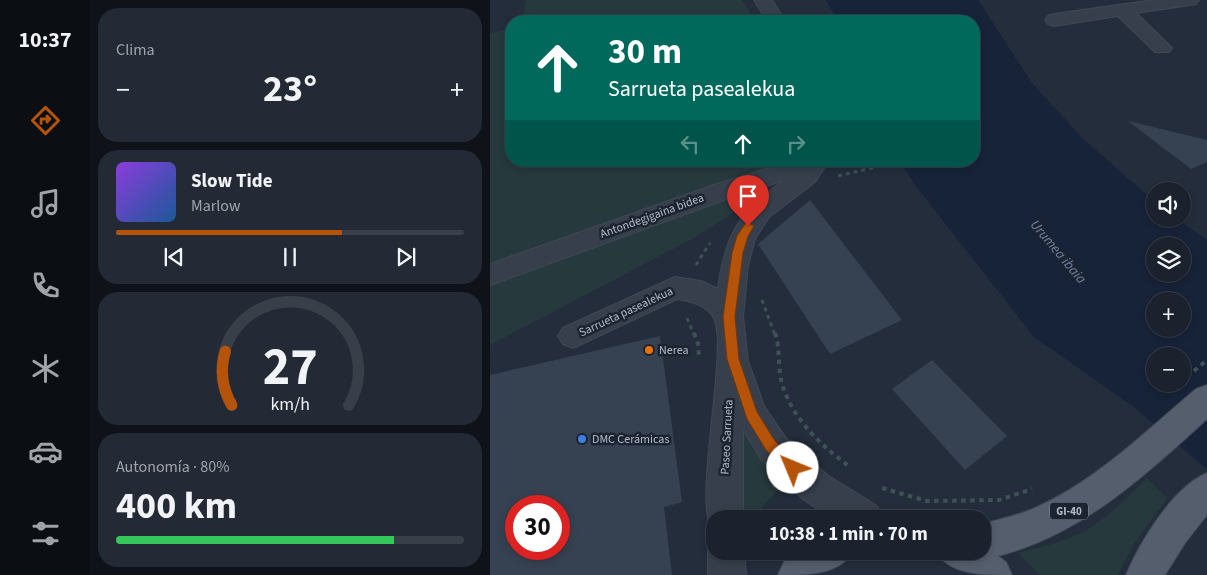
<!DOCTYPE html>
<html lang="es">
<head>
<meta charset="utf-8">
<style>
  :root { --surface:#1b222d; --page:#242a35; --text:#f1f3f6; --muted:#a0a4aa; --line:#393f49; --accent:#b45309 }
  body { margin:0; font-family:"Source Sans 3",sans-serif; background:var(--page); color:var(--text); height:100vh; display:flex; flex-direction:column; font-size:19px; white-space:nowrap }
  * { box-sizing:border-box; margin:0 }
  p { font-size:16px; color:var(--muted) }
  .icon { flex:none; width:28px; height:28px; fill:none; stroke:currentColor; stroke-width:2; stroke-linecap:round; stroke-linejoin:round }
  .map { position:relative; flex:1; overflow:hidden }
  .details { display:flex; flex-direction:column; gap:8px; padding:8px; background:#0f1319; width:400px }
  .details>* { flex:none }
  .banner { position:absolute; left:15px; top:15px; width:475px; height:152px; border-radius:20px; box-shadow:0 2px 8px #0003,0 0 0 1px var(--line); background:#00695c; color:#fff; overflow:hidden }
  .fabs { position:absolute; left:656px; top:182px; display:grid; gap:10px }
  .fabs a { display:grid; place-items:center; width:45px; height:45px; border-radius:50%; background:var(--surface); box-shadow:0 2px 8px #0003,0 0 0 1px var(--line); font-size:25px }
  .speed { position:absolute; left:15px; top:495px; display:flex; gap:10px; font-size:25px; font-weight:700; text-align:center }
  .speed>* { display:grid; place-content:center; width:65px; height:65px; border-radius:50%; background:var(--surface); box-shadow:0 2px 8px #0003,0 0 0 1px var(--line); line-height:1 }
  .speed .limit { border:8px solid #d22; background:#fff; color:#111 }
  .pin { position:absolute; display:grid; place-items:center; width:42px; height:42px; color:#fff; margin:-51px -21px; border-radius:50% 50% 50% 0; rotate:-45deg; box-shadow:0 0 5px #0007 }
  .pin .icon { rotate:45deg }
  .me { position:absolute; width:55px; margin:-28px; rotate:315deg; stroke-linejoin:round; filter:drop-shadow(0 0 4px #0008) }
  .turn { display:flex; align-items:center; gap:18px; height:105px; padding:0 20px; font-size:22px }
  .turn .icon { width:65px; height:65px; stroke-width:2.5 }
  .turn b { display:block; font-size:35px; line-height:42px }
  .lanes { display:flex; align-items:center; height:48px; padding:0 20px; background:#0003; justify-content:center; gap:25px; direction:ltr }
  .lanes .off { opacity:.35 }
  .big { font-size:38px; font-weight:700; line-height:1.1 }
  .details .tile { flex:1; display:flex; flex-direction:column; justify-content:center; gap:8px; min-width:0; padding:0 18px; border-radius:20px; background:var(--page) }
  .details .dial { align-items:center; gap:0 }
  .dial svg { height:130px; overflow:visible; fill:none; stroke:var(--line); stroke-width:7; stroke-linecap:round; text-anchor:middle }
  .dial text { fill:var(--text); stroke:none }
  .song { display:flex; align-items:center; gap:15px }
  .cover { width:60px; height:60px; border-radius:8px; background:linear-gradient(135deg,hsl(270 70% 55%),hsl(210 70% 35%)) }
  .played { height:5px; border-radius:2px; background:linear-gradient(90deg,var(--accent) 65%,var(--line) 65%) }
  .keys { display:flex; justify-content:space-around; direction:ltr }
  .heat { display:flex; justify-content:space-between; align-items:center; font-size:28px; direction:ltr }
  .charge { height:8px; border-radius:4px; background:linear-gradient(90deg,#34c759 80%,var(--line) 0) }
  .trip { position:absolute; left:216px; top:510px; width:285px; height:50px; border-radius:20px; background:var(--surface); box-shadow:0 2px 8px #0003,0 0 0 1px var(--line); font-weight:700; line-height:50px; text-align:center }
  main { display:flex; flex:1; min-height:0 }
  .menu { display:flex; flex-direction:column; width:90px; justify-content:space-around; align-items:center; background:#0b0e12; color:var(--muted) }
  .menu .icon { width:35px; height:35px }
  .menu .on { color:var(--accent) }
  .menu b { font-size:22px; color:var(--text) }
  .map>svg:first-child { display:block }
  .green { fill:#26393d }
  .water { fill:#172339; fill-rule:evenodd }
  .building { fill:#364152; fill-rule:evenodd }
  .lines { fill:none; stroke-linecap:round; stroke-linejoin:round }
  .minor-casing { stroke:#414855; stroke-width:2 }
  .major-casing { stroke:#414855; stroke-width:2 }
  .path-far1 { stroke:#3e5255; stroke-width:3; stroke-dasharray:4 4; stroke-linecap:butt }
  .path { stroke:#3e5255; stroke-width:4; stroke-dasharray:4.5 4.5; stroke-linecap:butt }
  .minor { fill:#373f4c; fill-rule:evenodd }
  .major { fill:#555e6c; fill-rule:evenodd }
  .route { fill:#b45309; stroke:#753606 }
  .food-dot { fill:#e8710a; stroke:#1d2431; stroke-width:2 }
  .shop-dot { fill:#3f7fe0; stroke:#1d2431; stroke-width:2 }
  .labels { text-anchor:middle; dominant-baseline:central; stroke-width:5; stroke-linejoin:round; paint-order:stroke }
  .shield { fill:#1d2431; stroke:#868d9a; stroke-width:1 }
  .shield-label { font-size:11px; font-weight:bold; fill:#b3bac7 }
  .street-label { font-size:12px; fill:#b3bac7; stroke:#1d2431 }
  .poi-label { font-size:12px; fill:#b3bac7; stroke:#1d2431; text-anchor:start }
  .water-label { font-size:14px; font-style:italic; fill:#6d82a5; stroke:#1d2431 }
</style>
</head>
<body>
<main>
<nav class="menu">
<b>10:37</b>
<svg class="icon on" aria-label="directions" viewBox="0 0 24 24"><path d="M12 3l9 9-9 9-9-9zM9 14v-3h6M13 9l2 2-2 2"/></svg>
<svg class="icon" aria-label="music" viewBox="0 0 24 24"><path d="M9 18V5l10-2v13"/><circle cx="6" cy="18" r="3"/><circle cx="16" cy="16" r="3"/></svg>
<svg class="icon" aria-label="phone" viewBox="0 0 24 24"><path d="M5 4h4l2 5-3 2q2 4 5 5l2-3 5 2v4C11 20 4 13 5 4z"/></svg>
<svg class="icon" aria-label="climate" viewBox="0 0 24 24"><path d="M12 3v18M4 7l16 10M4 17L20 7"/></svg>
<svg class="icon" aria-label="car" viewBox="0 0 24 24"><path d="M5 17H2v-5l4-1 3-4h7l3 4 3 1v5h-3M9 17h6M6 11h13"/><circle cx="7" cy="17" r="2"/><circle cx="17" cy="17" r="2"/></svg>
<svg class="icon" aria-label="filters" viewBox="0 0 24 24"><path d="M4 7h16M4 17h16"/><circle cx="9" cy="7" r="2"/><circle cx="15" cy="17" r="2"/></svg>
</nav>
<section class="details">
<div class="tile"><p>Clima</p>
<div class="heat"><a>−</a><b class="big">23°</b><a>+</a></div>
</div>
<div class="tile">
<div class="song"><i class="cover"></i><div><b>Slow Tide</b><p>Marlow</p></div></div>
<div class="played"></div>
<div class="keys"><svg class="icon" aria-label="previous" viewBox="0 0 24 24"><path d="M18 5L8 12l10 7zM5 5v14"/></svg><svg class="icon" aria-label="pause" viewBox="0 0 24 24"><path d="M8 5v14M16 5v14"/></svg><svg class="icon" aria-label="next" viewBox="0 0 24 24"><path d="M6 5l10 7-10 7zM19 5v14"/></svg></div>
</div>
<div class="tile dial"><svg viewBox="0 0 100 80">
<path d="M14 69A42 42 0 1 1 86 69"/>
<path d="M14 69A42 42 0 0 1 10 36" stroke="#b45309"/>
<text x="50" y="56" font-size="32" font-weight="700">27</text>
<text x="50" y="72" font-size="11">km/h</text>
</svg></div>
<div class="tile"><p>Autonomía · 80%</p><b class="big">400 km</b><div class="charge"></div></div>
</section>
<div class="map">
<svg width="717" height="575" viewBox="0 0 717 575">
  <rect width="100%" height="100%" fill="#242d3c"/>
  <g class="green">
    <polygon points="36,0 252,0 265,21 32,21"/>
    <polygon points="21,28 21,161 296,161 274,193 202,239 0,345 0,33"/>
    <polygon points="251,421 272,461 293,485 261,519 250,519"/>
    <path d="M657,478L677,498L644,544L628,575H551L528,553C550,547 574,542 595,531C618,518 638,496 657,478Z"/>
  </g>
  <path class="water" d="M336,0H488L542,83L592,138L665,202V219H687L717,240V469L641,405L544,337L425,185L410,161H484V21H348ZM665,246H692V274H665ZM665,301H692V329H665ZM665,356H692V384H665Z"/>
  <g class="building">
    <polygon points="638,121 717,140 717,162 701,169"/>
    <polygon points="320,200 412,320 340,354 268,244"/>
    <path d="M170,336L192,502L174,507L182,575H0V375ZM26,506H69V549H26Z"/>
    <polygon points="442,360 517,436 475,470 402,389"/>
  </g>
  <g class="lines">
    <g class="minor-casing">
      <g id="minor">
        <polygon points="264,0 282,0 295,21 277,21"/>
        <polygon points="664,0 709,0 706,4 700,5 646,13 682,48 679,52 665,52 628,16 564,26 558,24 555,20 558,16 564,14"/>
        <path d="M303,161L338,162L325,182L279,217L265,239L258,265L253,317L258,361L274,406L295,437L337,475L387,506L392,519H342L313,499L284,473L271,459L253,429V519H225V533C200,515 238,358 225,321C220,306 202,301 187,299L83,348L73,344L68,336L73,328L185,277L211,281L228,289C235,234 250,210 295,180L242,197L0,285V264L224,185Z"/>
        <polygon points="225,537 225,551 254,551 256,575 218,575 218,551"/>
      </g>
    </g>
    <g class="major-casing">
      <g id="major">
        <path d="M717,385V419C654,476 593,534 508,556L516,562L522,575C493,575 459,575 446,551H492V524C511,519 530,515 547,507C607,480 656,431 706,389Z"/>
        <path d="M717,473V515L695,543L675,575H636C650,542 683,487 717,473Z"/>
        <path d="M308,551H363C350,575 317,575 288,575L294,562Z"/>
      </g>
    </g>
    <g class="path-far1">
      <polyline points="348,176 386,167"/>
      <polyline points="206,265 220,243"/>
      <polyline points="272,300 285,335"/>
      <polyline points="197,318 204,335"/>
    </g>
    <g class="path">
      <polyline points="204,333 208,344 209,357"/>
      <path d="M285,333C291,351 287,370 293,387C305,422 332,446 360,467"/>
      <polyline points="704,371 717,360"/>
      <polyline points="392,488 437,501 509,500 542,489"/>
    </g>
    <use href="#minor" class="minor"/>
    <use href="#major" class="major"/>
  </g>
  <polygon class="route" points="258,223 264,226 258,236 253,253 245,317 249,359 267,412 285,441 308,463 310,468 308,473 303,475 298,473 276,450 257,419 237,359 233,317 242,253 247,236 255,224"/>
  <circle class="food-dot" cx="159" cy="350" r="5"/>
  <circle class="shop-dot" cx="92" cy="439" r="5"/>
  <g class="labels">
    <rect class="shield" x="560" y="502.5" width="38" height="17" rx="4"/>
    <g class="shield-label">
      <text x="579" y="511">GI-40</text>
    </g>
    <g class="street-label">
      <text transform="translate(162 216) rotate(-20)">Antondegigaina bidea</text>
      <text transform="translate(136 312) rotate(-25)">Sarrueta pasealekua</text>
      <text transform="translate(237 437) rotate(-87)">Paseo Sarrueta</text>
    </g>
    <g class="poi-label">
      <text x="169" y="350">Nerea</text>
      <text x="102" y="439">DMC Cerámicas</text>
    </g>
    <g class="water-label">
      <text transform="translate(568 252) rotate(50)">Urumea ibaia</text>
    </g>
  </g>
</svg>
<div class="fabs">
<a><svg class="icon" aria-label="sound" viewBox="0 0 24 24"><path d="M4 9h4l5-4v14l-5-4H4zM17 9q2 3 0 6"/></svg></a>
<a><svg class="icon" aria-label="layers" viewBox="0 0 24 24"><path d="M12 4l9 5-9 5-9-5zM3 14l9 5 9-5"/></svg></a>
<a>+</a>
<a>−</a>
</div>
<div class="speed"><div class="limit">30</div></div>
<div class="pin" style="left:258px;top:226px;background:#d93025"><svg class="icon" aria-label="arrive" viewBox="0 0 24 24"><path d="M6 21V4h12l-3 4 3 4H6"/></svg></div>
<svg class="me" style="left:303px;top:468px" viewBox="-20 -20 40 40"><circle r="19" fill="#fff"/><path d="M0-13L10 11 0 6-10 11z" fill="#b45309"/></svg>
<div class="trip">10:38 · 1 min · 70 m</div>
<div class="banner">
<div class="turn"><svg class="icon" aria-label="ahead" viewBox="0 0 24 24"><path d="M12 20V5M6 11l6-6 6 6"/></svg><div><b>30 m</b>Sarrueta pasealekua</div></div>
<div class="lanes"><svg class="icon off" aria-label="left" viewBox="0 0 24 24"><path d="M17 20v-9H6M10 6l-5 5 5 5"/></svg><svg class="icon" aria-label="ahead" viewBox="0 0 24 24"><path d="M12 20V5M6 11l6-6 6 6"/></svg><svg class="icon off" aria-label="right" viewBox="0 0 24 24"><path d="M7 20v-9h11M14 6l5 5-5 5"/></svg></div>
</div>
</div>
</main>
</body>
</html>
